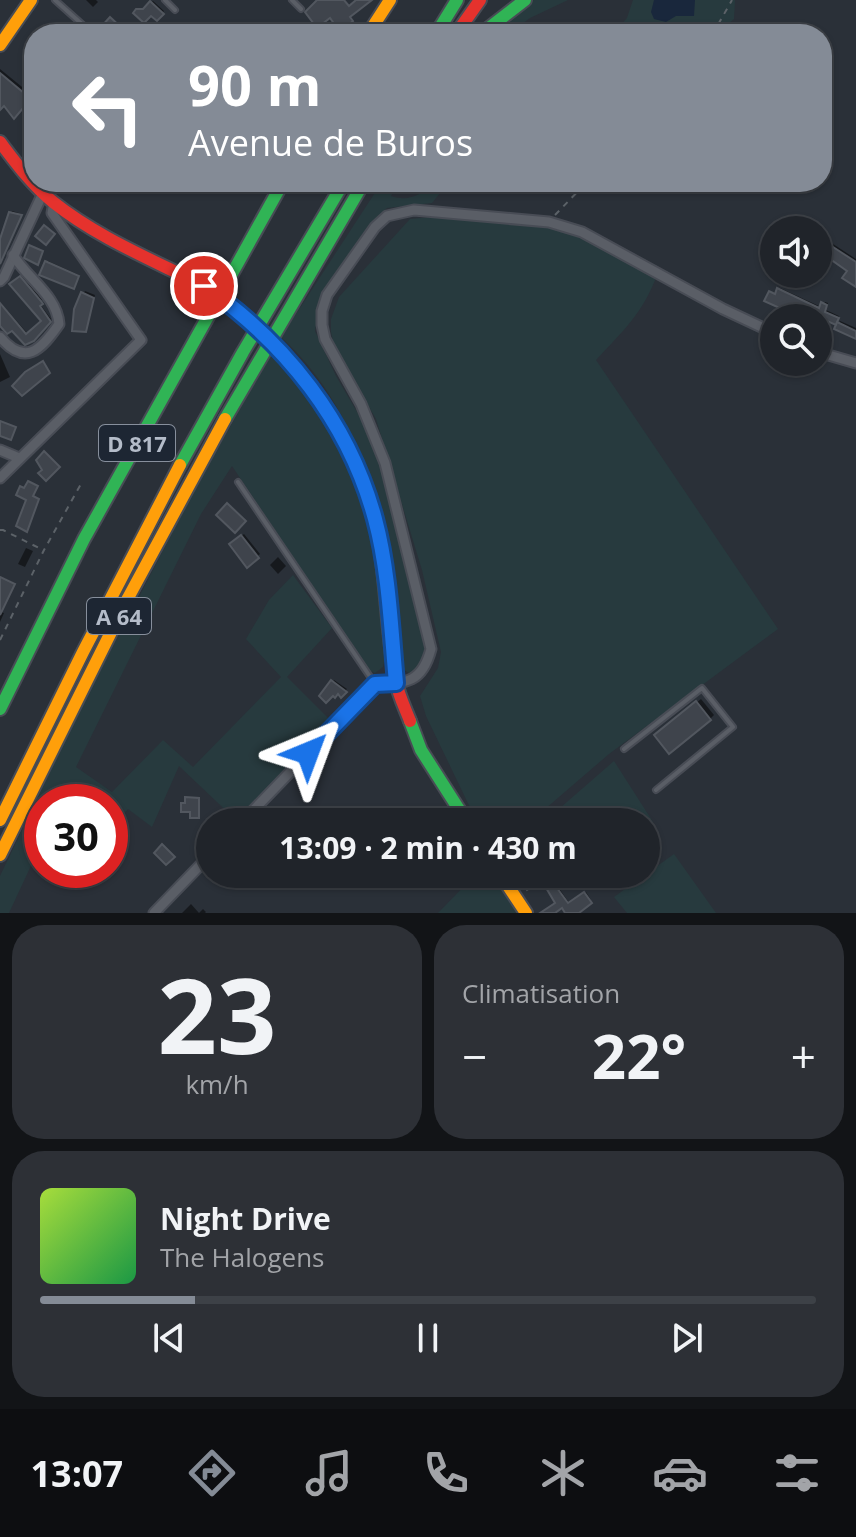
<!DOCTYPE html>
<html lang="fr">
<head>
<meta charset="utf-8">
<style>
  :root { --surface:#20242a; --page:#2d3036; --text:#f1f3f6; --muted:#a2a4a8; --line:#3d4147; --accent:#848b96 }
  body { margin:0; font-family:"Open Sans",sans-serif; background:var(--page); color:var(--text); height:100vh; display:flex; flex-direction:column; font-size:30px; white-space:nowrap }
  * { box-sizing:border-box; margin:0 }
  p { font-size:26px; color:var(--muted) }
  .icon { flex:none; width:44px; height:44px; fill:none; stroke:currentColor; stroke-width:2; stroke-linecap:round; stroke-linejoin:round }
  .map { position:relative; height:913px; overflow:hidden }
  .sheet { display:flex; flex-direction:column; gap:12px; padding:12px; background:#121417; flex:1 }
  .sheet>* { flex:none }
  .top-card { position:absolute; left:24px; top:24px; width:808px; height:168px; border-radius:32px; box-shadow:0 2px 6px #0004,0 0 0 2px var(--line); background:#848b96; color:#fff; overflow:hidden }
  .controls { position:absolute; left:760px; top:216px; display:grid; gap:16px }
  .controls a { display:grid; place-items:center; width:72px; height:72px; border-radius:50%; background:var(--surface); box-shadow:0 2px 6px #0004,0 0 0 2px var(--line); font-size:40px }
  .speed { position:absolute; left:24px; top:784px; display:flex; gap:16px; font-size:40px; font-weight:700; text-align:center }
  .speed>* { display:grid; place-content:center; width:104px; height:104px; border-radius:50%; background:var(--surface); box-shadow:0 2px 6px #0004,0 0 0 2px var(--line); line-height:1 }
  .speed .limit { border:12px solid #d22; background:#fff; color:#111 }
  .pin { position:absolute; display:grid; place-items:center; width:68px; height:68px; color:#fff; margin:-34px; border:4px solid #fff; border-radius:50%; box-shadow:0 2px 8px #0007 }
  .me { position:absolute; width:88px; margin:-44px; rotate:44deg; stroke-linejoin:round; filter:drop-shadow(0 0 6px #0008) }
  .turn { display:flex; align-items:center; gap:28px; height:168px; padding:0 32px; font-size:36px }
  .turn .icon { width:104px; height:104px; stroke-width:2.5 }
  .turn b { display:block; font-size:56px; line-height:68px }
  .big { font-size:60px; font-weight:700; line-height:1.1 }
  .sheet .tile { flex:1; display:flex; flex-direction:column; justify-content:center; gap:12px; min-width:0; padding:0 28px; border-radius:32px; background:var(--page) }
  .sheet .dial { align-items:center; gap:0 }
  .dial b { font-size:104px; line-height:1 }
  .song { display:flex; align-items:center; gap:24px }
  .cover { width:96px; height:96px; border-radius:12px; background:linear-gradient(135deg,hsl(80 70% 55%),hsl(140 70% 35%)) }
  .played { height:8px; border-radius:4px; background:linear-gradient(90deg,var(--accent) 20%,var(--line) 20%) }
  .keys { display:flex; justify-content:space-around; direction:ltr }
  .heat { display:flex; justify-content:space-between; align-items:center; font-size:44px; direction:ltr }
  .sheet .tiles { flex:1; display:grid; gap:12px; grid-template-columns:1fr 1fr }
  .tile:last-child { grid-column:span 2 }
  .trip { position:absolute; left:196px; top:808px; width:464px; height:80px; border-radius:40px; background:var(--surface); box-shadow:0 2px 6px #0004,0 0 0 2px var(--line); font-weight:700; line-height:80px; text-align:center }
  .tabs { display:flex; height:128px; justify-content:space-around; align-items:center; background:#0d0e11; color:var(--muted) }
  .tabs .icon { width:56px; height:56px }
  .tabs .active { color:var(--accent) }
  .tabs b { font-size:36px; color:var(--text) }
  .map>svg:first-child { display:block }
  .green { fill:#273a3e }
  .water { fill:#19273c }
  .shadow { fill:#0007 }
  .building { fill:#3f444c; stroke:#52575f; stroke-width:2 }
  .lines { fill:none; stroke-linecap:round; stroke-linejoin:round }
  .lane-casing { stroke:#484c55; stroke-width:8 }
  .street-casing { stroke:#484c55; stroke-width:13 }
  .fast-casing { stroke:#484c55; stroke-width:16 }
  .slow-casing { stroke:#484c55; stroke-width:16 }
  .jam-casing { stroke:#484c55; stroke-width:16 }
  .path { stroke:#5c6268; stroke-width:2; stroke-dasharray:6 6; stroke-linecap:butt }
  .lane { stroke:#5a5e66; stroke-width:4 }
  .street { stroke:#5a5e66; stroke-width:9 }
  .fast { stroke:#30b455; stroke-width:12 }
  .slow { stroke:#ff9f0a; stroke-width:12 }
  .jam { stroke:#e5322d; stroke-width:12 }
  .fast-bridge-casing { stroke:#484c55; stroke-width:16; stroke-linecap:butt }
  .fast-bridge { stroke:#30b455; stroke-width:12 }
  .route-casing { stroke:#114b97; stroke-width:20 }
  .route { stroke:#1a73e8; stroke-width:14 }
  .labels { text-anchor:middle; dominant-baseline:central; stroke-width:8; stroke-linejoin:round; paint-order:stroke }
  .shield { fill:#1d2633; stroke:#878f9c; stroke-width:2 }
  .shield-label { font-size:22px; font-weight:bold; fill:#b4bcc9 }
</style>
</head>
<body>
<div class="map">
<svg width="856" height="913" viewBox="0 0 856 913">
  <rect width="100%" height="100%" fill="#2a3038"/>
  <g class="green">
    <polygon points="534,0 568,0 530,18 509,34 488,34"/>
    <polygon points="633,0 735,0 734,19 716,34 613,34 627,18"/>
    <path d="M382,182H399L391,196C408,202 422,195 434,182H449L432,203L387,208L379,215L319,302L315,331L336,376L370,434L380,463L428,650L426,659L415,672L409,673L401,668C388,549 375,423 281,337Z"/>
    <path d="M431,217L552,227L588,237L657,275C643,313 623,331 596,360L778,629L609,754L530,822H477L426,716L420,696L438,668L441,652L422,570L376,419L335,349L331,332V319L339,297L410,219Z"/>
    <path d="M273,351C342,423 371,502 382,600C384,621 389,645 383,667L375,673L369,670L232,466L201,514L76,767L112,792L163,740L193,767L281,677L246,639L269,600L293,575L332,628L287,677L331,721L237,821L179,766L152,827L128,809L110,830V802H42V842L9,913H0V876L75,719L202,476Z"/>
    <polygon points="614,761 653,822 646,828 646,822 544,822"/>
    <polygon points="674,854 716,913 627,913 614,897"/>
    <polygon points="476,874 494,874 520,913 438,913"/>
  </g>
  <polygon class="water" points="654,0 695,0 694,16 676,16 666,22 654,19 651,12"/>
  <g class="shadow">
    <polygon points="86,0 96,0 98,2 93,7"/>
    <polygon points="153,1 164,11 157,19 151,13 136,13"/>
    <polygon points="181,23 187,34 171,34 179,25"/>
    <polygon points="0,69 27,91 31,88 34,90 14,116 4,103 0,107"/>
    <polygon points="12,211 22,214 0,263 0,245"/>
    <polygon points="833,244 856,259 856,285 831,246"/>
    <polygon points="48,261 79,275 75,285 46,262"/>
    <polygon points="22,276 42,299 40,304 51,319 28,342 13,329 0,322 0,302 28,334 43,321 12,284"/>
    <polygon points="780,288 821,307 825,302 828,303 826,310 839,316 838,320 835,323 809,311 806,318 791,318 793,312 771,292 777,292"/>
    <polygon points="85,291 95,295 85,330 83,294"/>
    <polygon points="840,321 856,328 856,337 837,328"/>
    <polygon points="0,354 10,377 0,382"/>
    <polygon points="244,534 260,554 247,565 231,544"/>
    <polygon points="26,548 33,551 25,567 18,564"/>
    <polygon points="278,557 286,566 278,574 270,565"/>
    <polygon points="4,578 15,583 1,612 4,613 0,622 0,585"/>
    <polygon points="334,680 347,689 341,695 338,692 322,696"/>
    <polygon points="701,699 714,715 710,719 661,731"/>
    <polygon points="542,874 549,874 570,904 586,892 591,900 574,913 568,913 563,906 552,913 543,913 557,903"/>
    <polygon points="191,904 199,913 203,909 206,912 205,913 182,913"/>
  </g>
  <g class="building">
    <polygon points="317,0 344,0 349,6 356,0 372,0 350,17 353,21 340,32 330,18 317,28 305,12"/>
    <polygon points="150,1 164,14 157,21 151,16 144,23 133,13 136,9 143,9"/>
    <polygon points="110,17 123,29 118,34 109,34 101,27"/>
    <polygon points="0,73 24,93 27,89 34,95 14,119 4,106 0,110"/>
    <polygon points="9,212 22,215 0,264 0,239"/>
    <polygon points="44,225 55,234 46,245 35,236"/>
    <polygon points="29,245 43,251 38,265 24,258"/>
    <polygon points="830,245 856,262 856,287 842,278 847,271 823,254"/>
    <polygon points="45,261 79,276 74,289 39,275"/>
    <polygon points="20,276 41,301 43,304 40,306 51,322 34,341 25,345 12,331 7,334 0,326 0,303 26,334 41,321 9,284"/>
    <polygon points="777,288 819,308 821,302 827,305 825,312 839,318 837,322 856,331 856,339 834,329 837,322 836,325 820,318 789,318 791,313 764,301 769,291 775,294"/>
    <polygon points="81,292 94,298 86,332 72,331 74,309"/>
    <polygon points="43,361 50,373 22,396 12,386 25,372"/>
    <polygon points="0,421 16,427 11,440 0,436"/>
    <polygon points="44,451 60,467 46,481 38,473 42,470 36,460"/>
    <polygon points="28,481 38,486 33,496 39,499 27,532 16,526 26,500 16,495 20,486 24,488"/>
    <polygon points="227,503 246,521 235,533 216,515"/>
    <polygon points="241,535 259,558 247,568 229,544"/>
    <polygon points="0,577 15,584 0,615"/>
    <polygon points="331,680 347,692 341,698 338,694 335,698 333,696 326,703 319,696"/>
    <polygon points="696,701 711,720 669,754 654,735"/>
    <polygon points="185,797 199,798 199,818 190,818 190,812 181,812 181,803 185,803"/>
    <polygon points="162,844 175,857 166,865 154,853"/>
    <polygon points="537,874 553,874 549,877 568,903 584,892 592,903 579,913 565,913 562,908 555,913 540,913 555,903 542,881 527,890 523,884"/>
  </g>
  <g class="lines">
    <g class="lane-casing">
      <g id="lane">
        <polyline points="55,0 93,34"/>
        <polyline points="165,0 175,10"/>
        <polyline points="292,0 301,9"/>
        <polyline points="238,482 375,684"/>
        <polyline points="624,749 702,688 733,727 656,790"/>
      </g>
    </g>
    <g class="street-casing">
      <g id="street">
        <polyline points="0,281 4,277 43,193"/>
        <path d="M0,337C25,367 41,350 59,324C57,296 28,279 13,255"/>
        <polyline points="818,352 856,363"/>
        <polyline points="0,450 19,458"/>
        <polyline points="0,478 141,340 52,213 54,202"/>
        <path d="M242,822L375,684C407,683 422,683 431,649L385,463L361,404L325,339L322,325V311L327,295L375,227L387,216L414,210L549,222L582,232L723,309L774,333"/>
        <polyline points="154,913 210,855"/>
      </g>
    </g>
    <g class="fast-casing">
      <g id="fast">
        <polyline points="436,34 457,0"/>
        <polyline points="481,34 525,0"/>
        <polyline points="225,419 364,182"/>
        <polyline points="180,465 243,352 344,182"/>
        <polyline points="0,709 84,539 283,182"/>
        <polyline points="410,721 421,750 467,822"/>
      </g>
    </g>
    <g class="slow-casing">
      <g id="slow">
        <polyline points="368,34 390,0"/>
        <polyline points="0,45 31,0"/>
        <polyline points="0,820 83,652 180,465"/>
        <polyline points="0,855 128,598 225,419"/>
        <polyline points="500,874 526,913"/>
      </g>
    </g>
    <g class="jam-casing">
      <g id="jam">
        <polyline points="456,34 480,0"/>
        <path d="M0,142C16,163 32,185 53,202C98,238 153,260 204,286"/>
        <path d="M288,358C325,408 364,460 376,523C387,575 386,629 396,681C398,694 405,708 410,721"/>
      </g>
    </g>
    <g class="path">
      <polyline points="698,34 715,30 732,0"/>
      <polyline points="555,215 587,182"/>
      <polyline points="0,530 3,530 43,550"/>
      <polyline points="0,640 44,550 81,484"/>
    </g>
    <use href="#lane" class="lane"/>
    <use href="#street" class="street"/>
    <use href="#fast" class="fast"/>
    <use href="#slow" class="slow"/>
    <use href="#jam" class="jam"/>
    <g class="fast-bridge-casing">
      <polyline id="fast-bridge" points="204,286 248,319 288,358"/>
    </g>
    <use href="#fast-bridge" class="fast-bridge"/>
  </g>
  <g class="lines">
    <g class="route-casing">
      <path id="route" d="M204,286C285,342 349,422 375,519C389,571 391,629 396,683L375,684L308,753"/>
    </g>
    <use href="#route" class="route"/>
  </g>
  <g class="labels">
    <g class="shield">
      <rect x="99" y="425" width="76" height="36" rx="6"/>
      <rect x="87" y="598" width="64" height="36" rx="6"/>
    </g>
    <g class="shield-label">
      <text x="137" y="443">D 817</text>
      <text x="119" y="616">A 64</text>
    </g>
  </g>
</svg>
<div class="controls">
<a><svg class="icon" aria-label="sound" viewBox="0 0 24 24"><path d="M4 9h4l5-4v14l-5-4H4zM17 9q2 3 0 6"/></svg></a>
<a><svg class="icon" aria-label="search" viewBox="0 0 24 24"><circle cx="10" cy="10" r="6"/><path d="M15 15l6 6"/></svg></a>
</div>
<div class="speed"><div class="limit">30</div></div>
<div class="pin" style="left:204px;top:286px;background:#d93025"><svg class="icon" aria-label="arrive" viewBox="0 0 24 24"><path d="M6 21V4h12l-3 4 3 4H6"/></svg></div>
<svg class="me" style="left:308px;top:753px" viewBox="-20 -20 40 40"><path d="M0-17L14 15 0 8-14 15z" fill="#1a73e8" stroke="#fff" stroke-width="4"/></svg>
<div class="trip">13:09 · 2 min · 430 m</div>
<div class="top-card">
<div class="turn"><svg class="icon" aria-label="left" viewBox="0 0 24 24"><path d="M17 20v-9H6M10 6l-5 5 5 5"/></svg><div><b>90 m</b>Avenue de Buros</div></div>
</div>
</div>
<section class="sheet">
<div class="tiles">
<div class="tile dial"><b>23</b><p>km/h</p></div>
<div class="tile"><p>Climatisation</p>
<div class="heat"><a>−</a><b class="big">22°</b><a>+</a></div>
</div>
<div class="tile">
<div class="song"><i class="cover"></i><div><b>Night Drive</b><p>The Halogens</p></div></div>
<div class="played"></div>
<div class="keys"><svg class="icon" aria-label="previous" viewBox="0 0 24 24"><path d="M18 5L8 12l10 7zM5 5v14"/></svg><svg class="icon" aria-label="pause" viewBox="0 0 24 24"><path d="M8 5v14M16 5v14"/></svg><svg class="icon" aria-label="next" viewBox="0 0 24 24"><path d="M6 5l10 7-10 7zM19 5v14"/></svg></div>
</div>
</div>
</section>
<nav class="tabs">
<b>13:07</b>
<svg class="icon active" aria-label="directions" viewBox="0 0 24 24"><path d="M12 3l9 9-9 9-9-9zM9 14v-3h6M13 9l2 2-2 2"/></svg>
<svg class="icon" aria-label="music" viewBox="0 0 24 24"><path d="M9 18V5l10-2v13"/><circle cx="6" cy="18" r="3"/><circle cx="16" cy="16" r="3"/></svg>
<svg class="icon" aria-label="phone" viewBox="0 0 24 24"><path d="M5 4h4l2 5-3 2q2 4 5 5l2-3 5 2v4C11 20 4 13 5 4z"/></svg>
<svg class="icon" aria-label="climate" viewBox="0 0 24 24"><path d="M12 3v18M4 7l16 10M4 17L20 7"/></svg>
<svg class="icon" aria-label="car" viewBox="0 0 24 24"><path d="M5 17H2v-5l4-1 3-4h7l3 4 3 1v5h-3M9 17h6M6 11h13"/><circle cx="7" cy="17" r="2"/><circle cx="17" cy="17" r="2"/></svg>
<svg class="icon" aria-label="filters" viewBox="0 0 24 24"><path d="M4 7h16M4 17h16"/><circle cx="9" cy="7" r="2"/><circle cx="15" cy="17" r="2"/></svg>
</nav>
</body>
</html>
